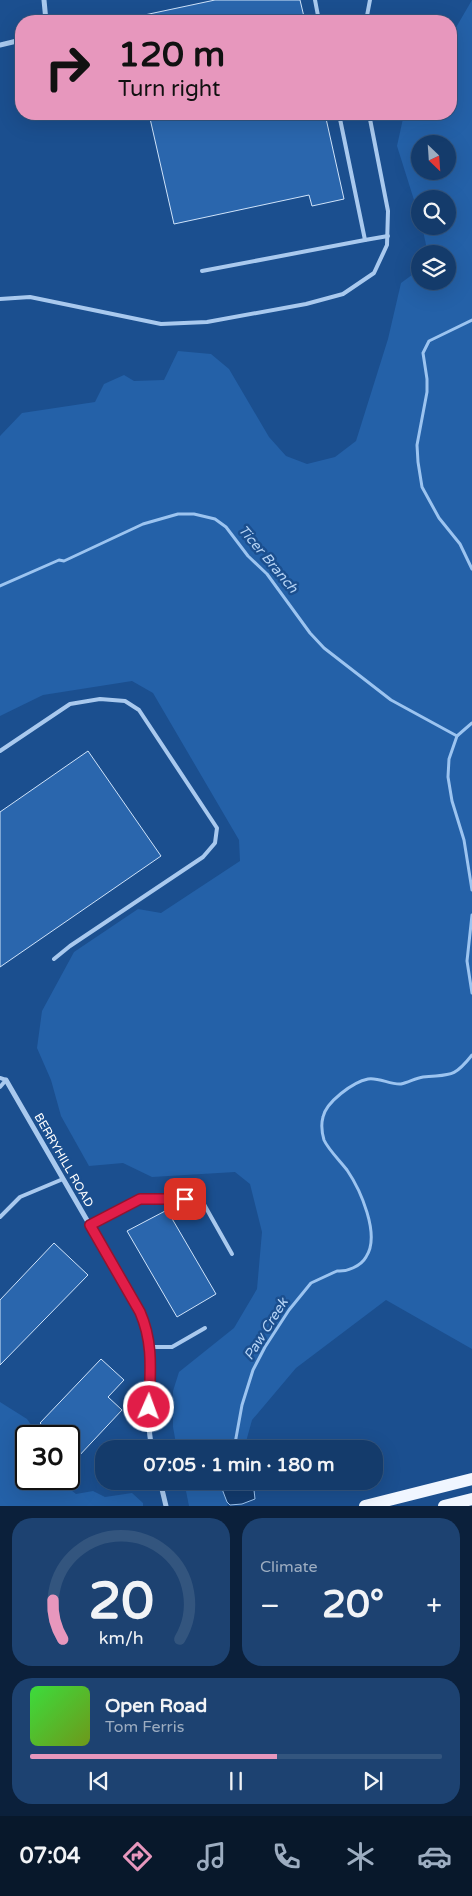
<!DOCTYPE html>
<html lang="en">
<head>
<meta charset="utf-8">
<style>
  :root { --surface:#143b6b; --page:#1d4271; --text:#f1f3f6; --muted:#9dadc1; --line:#33557e; --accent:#e797bd }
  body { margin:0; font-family:"Varela Round",sans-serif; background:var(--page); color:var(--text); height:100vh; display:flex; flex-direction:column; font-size:19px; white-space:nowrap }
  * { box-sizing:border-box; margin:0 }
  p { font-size:16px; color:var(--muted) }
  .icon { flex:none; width:28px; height:28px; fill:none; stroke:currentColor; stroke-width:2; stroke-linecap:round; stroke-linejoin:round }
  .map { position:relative; height:1506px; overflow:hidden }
  .side { display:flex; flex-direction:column; gap:12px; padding:12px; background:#0b203b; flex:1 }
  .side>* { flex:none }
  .hud { position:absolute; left:15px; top:15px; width:442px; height:105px; border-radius:20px; box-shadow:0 5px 20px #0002,0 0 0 1px var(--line); background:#e797bd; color:#111; overflow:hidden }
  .needle { width:32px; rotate:155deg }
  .tools { position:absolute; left:411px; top:135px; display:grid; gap:10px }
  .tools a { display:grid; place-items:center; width:45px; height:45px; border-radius:50%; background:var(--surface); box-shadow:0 5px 20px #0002,0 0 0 1px var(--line); font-size:25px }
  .speed { position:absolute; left:15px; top:1425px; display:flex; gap:10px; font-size:25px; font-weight:700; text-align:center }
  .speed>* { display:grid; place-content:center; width:65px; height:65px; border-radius:50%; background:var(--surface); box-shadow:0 5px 20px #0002,0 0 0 1px var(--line); line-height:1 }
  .speed .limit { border:2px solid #111; border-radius:8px; background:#fff; color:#111 }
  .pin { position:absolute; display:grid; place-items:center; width:42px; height:42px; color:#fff; margin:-21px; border-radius:10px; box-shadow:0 2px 8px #0006 }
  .me { position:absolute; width:55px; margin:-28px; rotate:2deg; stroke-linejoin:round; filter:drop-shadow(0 0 4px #0008) }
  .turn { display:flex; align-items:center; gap:18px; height:105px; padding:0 20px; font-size:22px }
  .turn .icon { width:65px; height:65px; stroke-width:2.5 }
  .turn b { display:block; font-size:35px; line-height:42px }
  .big { font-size:38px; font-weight:700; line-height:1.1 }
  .side .card { flex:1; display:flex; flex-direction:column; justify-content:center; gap:8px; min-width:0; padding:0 18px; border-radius:20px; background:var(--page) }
  .side .dial { align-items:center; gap:0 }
  .dial svg { height:130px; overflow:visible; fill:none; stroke:var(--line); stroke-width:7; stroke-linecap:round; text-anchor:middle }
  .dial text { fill:var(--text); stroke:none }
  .song { display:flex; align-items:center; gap:15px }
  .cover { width:60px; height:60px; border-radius:8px; background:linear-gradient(135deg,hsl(120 70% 55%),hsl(80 70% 35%)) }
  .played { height:5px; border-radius:2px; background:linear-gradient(90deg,var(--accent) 60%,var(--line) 60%) }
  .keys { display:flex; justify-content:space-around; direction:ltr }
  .heat { display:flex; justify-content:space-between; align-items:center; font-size:28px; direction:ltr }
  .side .tiles { flex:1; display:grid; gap:12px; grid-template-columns:1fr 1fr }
  .card:last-child { grid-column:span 2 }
  .trip { position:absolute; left:95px; top:1440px; width:288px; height:50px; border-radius:20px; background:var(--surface); box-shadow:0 5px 20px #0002,0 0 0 1px var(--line); font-weight:700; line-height:50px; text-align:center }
  .tabs { display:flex; height:80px; justify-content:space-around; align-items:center; background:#08182b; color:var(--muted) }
  .tabs .icon { width:35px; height:35px }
  .tabs .active { color:var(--accent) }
  .tabs b { font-size:22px; color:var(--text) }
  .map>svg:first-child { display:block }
  .green { fill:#2461a8; fill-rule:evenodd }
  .water { fill:#123a6d; stroke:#9cc4f0 }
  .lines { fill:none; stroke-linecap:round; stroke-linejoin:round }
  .stream { stroke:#9cc4f0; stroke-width:3 }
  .building { fill:#2a66ad; stroke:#cfe3fa }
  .lane { stroke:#a9c9ee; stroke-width:4 }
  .street { stroke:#a9c9ee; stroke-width:5 }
  .primary { stroke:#f0f6ff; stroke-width:12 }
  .route-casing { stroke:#92132f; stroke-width:12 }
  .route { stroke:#e11d48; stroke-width:9 }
  .labels { text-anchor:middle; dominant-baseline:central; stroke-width:5; stroke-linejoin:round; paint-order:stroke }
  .street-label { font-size:12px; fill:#fff; stroke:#1b4f8f }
  .water-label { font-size:14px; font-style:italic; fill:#b5d3f5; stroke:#1b4f8f }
</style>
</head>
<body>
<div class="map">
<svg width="472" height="1506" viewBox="0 0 472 1506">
  <rect width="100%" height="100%" fill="#1b4f8f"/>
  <g class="green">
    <path d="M472,0V1349L386,1300L296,1368L252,1420L244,1449H177L173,1427V1391L179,1372L234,1328L257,1289L262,1232L250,1184L235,1172L152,1177L123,1163L89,1166L61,1116L51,1080L37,1048L42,1011L74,952L138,909L161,913L240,861L239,840L153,693L132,681L43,695L0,716V436L22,413L95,402L104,384L124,375L134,381L164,380L178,351L211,354L229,369L269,437L286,456L307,464L335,457L356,441L388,339L401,283L420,269V281H448V254H428L422,226H448V199H420V219L397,146L404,114H451V36ZM420,144H448V171H420Z"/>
    <polygon points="0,1402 27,1419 39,1436 26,1436 26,1479 57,1479 76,1494 93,1491 105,1497 132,1493 143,1503 143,1506 0,1506"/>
    <polygon points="184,1481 235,1481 227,1506 189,1506"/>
  </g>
  <polygon class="water" points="219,1481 253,1481 255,1499 242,1504 230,1505 227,1502"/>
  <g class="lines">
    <g class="stream">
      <polyline points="472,320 429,341 423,353 427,379 427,392 417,445 418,462 422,487 439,518 460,544 472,569"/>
      <polyline points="0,586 59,560 64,561 143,524 178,514 194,514 215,519 226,527 248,556 267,574 310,633 324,648 391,700 457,736"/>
      <polyline points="472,723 457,736 449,759 448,777 452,801 464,840 472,890"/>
      <polyline points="472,915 467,961 472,993"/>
      <path d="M234,1449L242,1405L253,1370L265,1347L289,1310L311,1283L337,1271C347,1272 361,1266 366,1257C381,1235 360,1189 347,1170C340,1161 328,1149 324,1140C322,1133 321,1124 323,1117C326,1102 353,1082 368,1079C378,1077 391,1085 401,1084C409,1082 416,1078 423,1077C450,1074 453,1079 472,1055"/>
    </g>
  </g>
  <g class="building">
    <polygon points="215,0 300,0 305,21 135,21 135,17"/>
    <polygon points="149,114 325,114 344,199 312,206 309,195 174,224"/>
    <polygon points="88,751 161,856 0,967 0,812"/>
    <polygon points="167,1210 216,1294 177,1317 127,1231"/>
    <polygon points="54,1243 88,1275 0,1365 0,1300"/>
    <polygon points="101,1359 124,1380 108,1397 122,1410 77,1458 69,1450 69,1436 54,1436 40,1423"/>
  </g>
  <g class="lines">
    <g class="lane">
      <polyline points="315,0 319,21"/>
      <polyline points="366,21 370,0"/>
      <polyline points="339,114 365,240 388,236"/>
      <polyline points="202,271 365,240"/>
      <polyline points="0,299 30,297 161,324 207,322 306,304 343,294 374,273 387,245 388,211 369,114"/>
      <polyline points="0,751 70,704 100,699 125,701 139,710 217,828 215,843 203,857 70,946 54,959"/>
      <polyline points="0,1078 6,1080 0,1087"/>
      <polyline points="0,1217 20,1197 63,1179"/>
      <polyline points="90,1225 140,1199 201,1199 232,1254"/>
      <polyline points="150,1347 172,1347 205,1328"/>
    </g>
    <g class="street">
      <polyline points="44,0 46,21"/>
      <polyline points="0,45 21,40"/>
      <path d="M6,1080L140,1312C159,1358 142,1401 152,1449"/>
      <polyline points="160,1481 166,1506"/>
    </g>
    <g class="primary">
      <polyline points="365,1506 472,1479"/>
      <polyline points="444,1506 472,1499"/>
    </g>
  </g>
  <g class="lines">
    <g class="route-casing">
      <path id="route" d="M149,1407C150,1373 154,1344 140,1312L90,1225L140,1199H185"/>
    </g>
    <use href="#route" class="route"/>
  </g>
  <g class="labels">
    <g class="street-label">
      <text transform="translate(64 1160) rotate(60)">BERRYHILL ROAD</text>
    </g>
    <g class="water-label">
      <text transform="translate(268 559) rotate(50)">Ticer Branch</text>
      <text transform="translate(266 1329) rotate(-58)">Paw Creek</text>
    </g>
  </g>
</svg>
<div class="tools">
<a><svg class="needle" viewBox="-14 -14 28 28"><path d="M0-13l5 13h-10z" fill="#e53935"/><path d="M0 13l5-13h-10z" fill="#9dadc1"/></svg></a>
<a><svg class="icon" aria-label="search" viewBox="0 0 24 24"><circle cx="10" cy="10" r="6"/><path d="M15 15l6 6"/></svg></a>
<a><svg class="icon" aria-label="layers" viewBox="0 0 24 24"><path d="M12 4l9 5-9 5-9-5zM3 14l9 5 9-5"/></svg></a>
</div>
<div class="speed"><div class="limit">30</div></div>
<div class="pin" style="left:185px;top:1199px;background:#d93025"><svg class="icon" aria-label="arrive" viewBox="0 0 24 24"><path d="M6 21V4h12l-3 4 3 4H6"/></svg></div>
<svg class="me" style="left:149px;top:1407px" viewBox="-20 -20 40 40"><circle r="17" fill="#e11d48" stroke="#fff" stroke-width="3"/><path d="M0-11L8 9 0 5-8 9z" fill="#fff"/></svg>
<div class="trip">07:05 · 1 min · 180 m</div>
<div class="hud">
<div class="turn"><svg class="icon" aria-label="right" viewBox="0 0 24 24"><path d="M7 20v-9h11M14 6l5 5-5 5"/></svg><div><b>120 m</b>Turn right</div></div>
</div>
</div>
<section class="side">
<div class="tiles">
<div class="card dial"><svg viewBox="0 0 100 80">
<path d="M14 69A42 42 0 1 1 86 69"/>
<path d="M14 69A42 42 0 0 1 8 45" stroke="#e797bd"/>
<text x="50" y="56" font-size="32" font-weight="700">20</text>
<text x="50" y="72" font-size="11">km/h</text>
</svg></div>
<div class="card"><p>Climate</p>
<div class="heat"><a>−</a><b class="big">20°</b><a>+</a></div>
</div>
<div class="card">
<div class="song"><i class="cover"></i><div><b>Open Road</b><p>Tom Ferris</p></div></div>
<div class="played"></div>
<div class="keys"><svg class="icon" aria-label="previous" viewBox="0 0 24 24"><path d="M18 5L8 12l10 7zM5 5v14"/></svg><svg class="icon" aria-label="pause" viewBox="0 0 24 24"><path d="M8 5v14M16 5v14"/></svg><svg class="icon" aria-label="next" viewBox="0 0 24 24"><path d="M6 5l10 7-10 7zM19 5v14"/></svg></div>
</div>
</div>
</section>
<nav class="tabs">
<b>07:04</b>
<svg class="icon active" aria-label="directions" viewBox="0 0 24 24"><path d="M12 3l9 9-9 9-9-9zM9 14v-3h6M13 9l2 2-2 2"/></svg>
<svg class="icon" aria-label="music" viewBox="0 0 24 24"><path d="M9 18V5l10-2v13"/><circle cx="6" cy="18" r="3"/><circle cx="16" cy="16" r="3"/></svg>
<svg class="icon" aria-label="phone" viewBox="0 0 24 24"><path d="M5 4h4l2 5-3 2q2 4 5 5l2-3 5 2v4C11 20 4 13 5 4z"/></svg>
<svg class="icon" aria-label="climate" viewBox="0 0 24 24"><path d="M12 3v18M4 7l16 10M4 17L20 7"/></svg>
<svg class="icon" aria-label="car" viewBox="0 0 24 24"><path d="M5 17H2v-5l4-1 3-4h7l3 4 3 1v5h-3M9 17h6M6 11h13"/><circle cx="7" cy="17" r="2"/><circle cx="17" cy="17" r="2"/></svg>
</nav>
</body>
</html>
